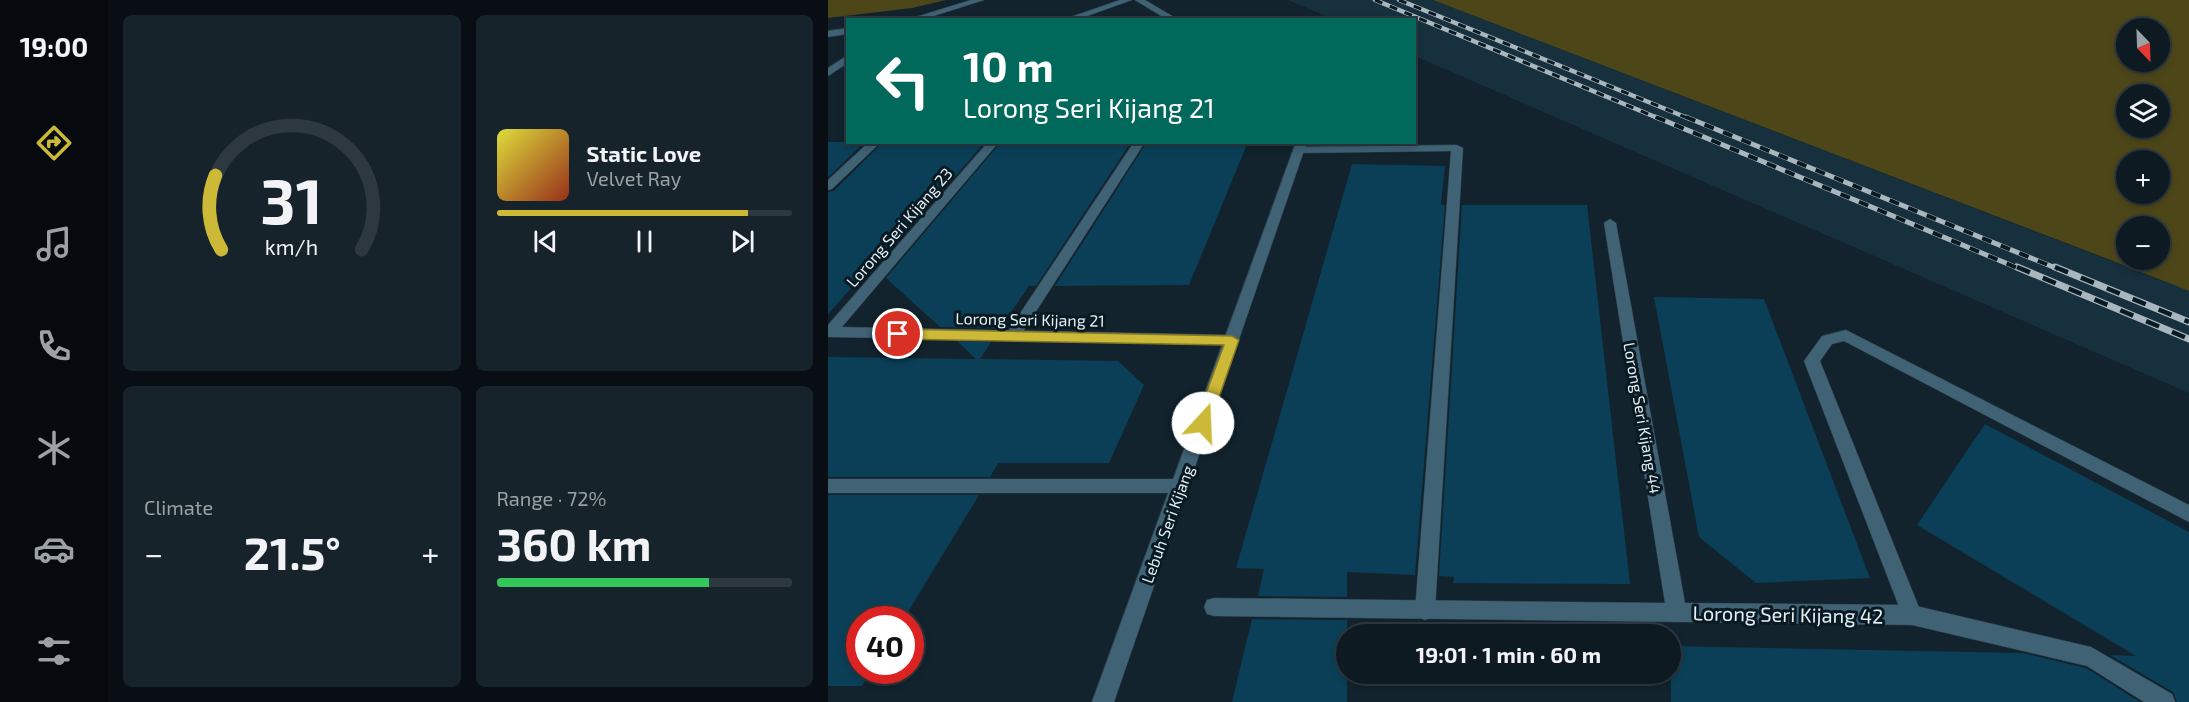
<!DOCTYPE html>
<html lang="en">
<head>
<meta charset="utf-8">
<style>
  :root { --surface:#0e1a22; --page:#17232a; --text:#f1f3f6; --muted:#9ba1a5; --line:#2e3840; --accent:#ccb938 }
  body { margin:0; font-family:"Exo 2",sans-serif; background:var(--page); color:var(--text); height:100vh; display:flex; flex-direction:column; font-size:22px; white-space:nowrap }
  * { box-sizing:border-box; margin:0 }
  p { font-size:20px; color:var(--muted) }
  .icon { flex:none; width:33px; height:33px; fill:none; stroke:currentColor; stroke-width:2; stroke-linecap:round; stroke-linejoin:round }
  .map { position:relative; flex:1; overflow:hidden }
  .details { display:flex; flex-direction:column; gap:15px; padding:15px; background:#080e13; width:720px }
  .details>* { flex:none }
  .top-card { position:absolute; left:18px; top:18px; width:570px; height:126px; border-radius:0px; box-shadow:0 3px 9px #0003,0 0 0 2px var(--line); background:#00695c; color:#fff; overflow:hidden }
  .needle { width:39px; rotate:157deg }
  .buttons { position:absolute; left:1288px; top:18px; display:grid; gap:12px }
  .buttons a { display:grid; place-items:center; width:54px; height:54px; border-radius:50%; background:var(--surface); box-shadow:0 3px 9px #0003,0 0 0 2px var(--line); font-size:30px }
  .speed { position:absolute; left:18px; top:606px; display:flex; gap:12px; font-size:30px; font-weight:700; text-align:center }
  .speed>* { display:grid; place-content:center; width:78px; height:78px; border-radius:50%; background:var(--surface); box-shadow:0 3px 9px #0003,0 0 0 2px var(--line); line-height:1 }
  .speed .limit { border:9px solid #d22; background:#fff; color:#111 }
  .pin { position:absolute; display:grid; place-items:center; width:51px; height:51px; color:#fff; margin:-26px; border:3px solid #fff; border-radius:50%; box-shadow:0 2px 6px #0007 }
  .me { position:absolute; width:66px; margin:-33px; rotate:20deg; stroke-linejoin:round; filter:drop-shadow(0 0 4px #0008) }
  .turn { display:flex; align-items:center; gap:21px; height:126px; padding:0 18px; font-size:27px }
  .turn .icon { width:78px; height:78px; stroke-width:2.5 }
  .turn b { display:block; font-size:42px; line-height:51px }
  .big { font-size:45px; font-weight:700; line-height:1.1 }
  .details .card { flex:1; display:flex; flex-direction:column; justify-content:center; gap:9px; min-width:0; padding:0 21px; border-radius:9px; background:var(--page) }
  .details .dial { align-items:center; gap:0 }
  .dial svg { height:156px; overflow:visible; fill:none; stroke:var(--line); stroke-width:7; stroke-linecap:round; text-anchor:middle }
  .dial text { fill:var(--text); stroke:none }
  .song { display:flex; align-items:center; gap:18px }
  .cover { width:72px; height:72px; border-radius:9px; background:linear-gradient(135deg,hsl(60 70% 55%),hsl(10 70% 35%)) }
  .played { height:6px; border-radius:3px; background:linear-gradient(90deg,var(--accent) 85%,var(--line) 85%) }
  .keys { display:flex; justify-content:space-around; direction:ltr }
  .heat { display:flex; justify-content:space-between; align-items:center; font-size:33px; direction:ltr }
  .charge { height:9px; border-radius:4px; background:linear-gradient(90deg,#34c759 72%,var(--line) 0) }
  .details .tiles { flex:1; display:grid; gap:15px; grid-template-columns:repeat(2,1fr) }
  .trip { position:absolute; left:508px; top:624px; width:345px; height:60px; border-radius:30px; background:var(--surface); box-shadow:0 3px 9px #0003,0 0 0 2px var(--line); font-weight:700; line-height:60px; text-align:center }
  main { display:flex; flex:1; min-height:0 }
  .tabs { display:flex; flex-direction:column; width:108px; justify-content:space-around; align-items:center; background:#060a0e; color:var(--muted) }
  .tabs .icon { width:42px; height:42px }
  .tabs .current { color:var(--accent) }
  .tabs b { font-size:27px; color:var(--text) }
  .map>svg:first-child { display:block }
  .built { fill:#17303d }
  .green { fill:#4d4619; fill-rule:evenodd }
  .building { fill:#0a3f57 }
  .lines { fill:none; stroke-linecap:round; stroke-linejoin:round }
  .service-casing { stroke:#2f3f49; stroke-width:1 }
  .minor-casing { stroke:#2f3f49; stroke-width:1 }
  .tertiary-casing { stroke:#2f3f49; stroke-width:1 }
  .service { fill:#3f6275; fill-rule:evenodd }
  .minor { fill:#3f6275; fill-rule:evenodd }
  .tertiary { fill:#3f6275; fill-rule:evenodd }
  .rail-far2-casing { stroke:#aab6be; stroke-width:4.5 }
  .rail-far1-casing { stroke:#aab6be; stroke-width:5 }
  .rail-casing { stroke:#aab6be; stroke-width:7 }
  .rail-far2 { stroke:#091a23; stroke-width:3; stroke-dasharray:8; stroke-linecap:butt }
  .rail-far1 { stroke:#091a23; stroke-width:4; stroke-dasharray:10; stroke-linecap:butt }
  .rail { stroke:#091a23; stroke-width:4.5; stroke-dasharray:14; stroke-linecap:butt }
  .route { fill:#ccb938; stroke:#857824; stroke-width:1.5 }
  .labels { text-anchor:middle; dominant-baseline:central; stroke-width:6; stroke-linejoin:round; paint-order:stroke }
  .street-label { font-size:16px; fill:#e4eef5; stroke:#091a23 }
  .near-street-label { font-size:20px; fill:#e4eef5; stroke:#091a23 }
</style>
</head>
<body>
<main>
<nav class="tabs">
<b>19:00</b>
<svg class="icon current" aria-label="directions" viewBox="0 0 24 24"><path d="M12 3l9 9-9 9-9-9zM9 14v-3h6M13 9l2 2-2 2"/></svg>
<svg class="icon" aria-label="music" viewBox="0 0 24 24"><path d="M9 18V5l10-2v13"/><circle cx="6" cy="18" r="3"/><circle cx="16" cy="16" r="3"/></svg>
<svg class="icon" aria-label="phone" viewBox="0 0 24 24"><path d="M5 4h4l2 5-3 2q2 4 5 5l2-3 5 2v4C11 20 4 13 5 4z"/></svg>
<svg class="icon" aria-label="climate" viewBox="0 0 24 24"><path d="M12 3v18M4 7l16 10M4 17L20 7"/></svg>
<svg class="icon" aria-label="car" viewBox="0 0 24 24"><path d="M5 17H2v-5l4-1 3-4h7l3 4 3 1v5h-3M9 17h6M6 11h13"/><circle cx="7" cy="17" r="2"/><circle cx="17" cy="17" r="2"/></svg>
<svg class="icon" aria-label="filters" viewBox="0 0 24 24"><path d="M4 7h16M4 17h16"/><circle cx="9" cy="7" r="2"/><circle cx="15" cy="17" r="2"/></svg>
</nav>
<section class="details">
<div class="tiles">
<div class="card dial"><svg viewBox="0 0 100 80">
<path d="M14 69A42 42 0 1 1 86 69"/>
<path d="M14 69A42 42 0 0 1 11 31" stroke="#ccb938"/>
<text x="50" y="56" font-size="32" font-weight="700">31</text>
<text x="50" y="72" font-size="11">km/h</text>
</svg></div>
<div class="card">
<div class="song"><i class="cover"></i><div><b>Static Love</b><p>Velvet Ray</p></div></div>
<div class="played"></div>
<div class="keys"><svg class="icon" aria-label="previous" viewBox="0 0 24 24"><path d="M18 5L8 12l10 7zM5 5v14"/></svg><svg class="icon" aria-label="pause" viewBox="0 0 24 24"><path d="M8 5v14M16 5v14"/></svg><svg class="icon" aria-label="next" viewBox="0 0 24 24"><path d="M6 5l10 7-10 7zM19 5v14"/></svg></div>
</div>
<div class="card"><p>Climate</p>
<div class="heat"><a>−</a><b class="big">21.5°</b><a>+</a></div>
</div>
<div class="card"><p>Range · 72%</p><b class="big">360 km</b><div class="charge"></div></div>
</div>
</section>
<div class="map">
<svg width="1361" height="702" viewBox="0 0 1361 702">
  <rect width="100%" height="100%" fill="#12232d"/>
  <polygon class="built" points="460,0 605,0 1361,291 1361,393 587,56 586,20 505,19"/>
  <g class="green">
    <polygon points="0,0 118,0 84,8 0,18"/>
    <path d="M605,0H1361V291L1285,261ZM1299,28H1332V62H1299ZM1299,94H1332V128H1299ZM1299,160H1332V194H1299ZM1299,226H1332V260H1299Z"/>
  </g>
  <g class="building">
    <polygon points="0,142 37,142 0,177"/>
    <polygon points="55,142 157,142 47,268 44,265 0,314 0,192 6,191"/>
    <polygon points="173,142 303,142 208,286 201,286 172,328 112,327 58,278"/>
    <polygon points="319,142 420,142 361,285 227,286"/>
    <polygon points="524,164 617,166 613,205 617,205 587,575 519,572 519,597 430,596 436,569 408,568"/>
    <polygon points="634,205 759,205 802,584 625,583 626,577 611,576"/>
    <polygon points="826,297 936,299 1042,578 928,583 871,537"/>
    <polygon points="129,341 163,342 152,359 290,361 316,385 281,463 170,463 162,477 0,477 0,357 148,359"/>
    <polygon points="1157,424 1361,532 1361,702 1349,702 1345,692 1282,655 1308,656 1089,525"/>
    <polygon points="0,495 151,495 75,620 32,620 32,670 44,670 34,686 0,686"/>
    <polygon points="424,619 519,620 519,702 404,702"/>
    <polygon points="843,646 1195,653 1258,668 1312,702 843,702"/>
  </g>
  <g class="lines">
    <g class="service-casing">
      <g id="service">
        <polygon points="292,0 304,0 248,20 234,20"/>
        <polygon points="41,142 53,142 4,189 0,190 0,180"/>
        <polygon points="306,142 317,142 189,341 179,341 177,337 179,333"/>
        <polygon points="629,145 635,148 607,610 604,617 597,620 590,617 587,610 623,151 472,153 466,150 472,147"/>
        <polygon points="1018,330 1361,505 1361,522 1016,341 1004,344 992,361 1094,615 1091,622 1084,625 1077,622 976,361 994,336"/>
        <polygon points="0,479 353,479 359,481 362,486 359,491 353,493 0,493"/>
      </g>
    </g>
    <g class="minor-casing">
      <g id="minor">
        <polygon points="143,0 156,0 93,20 78,20"/>
        <polygon points="20,28 20,34 0,37 0,31"/>
        <polygon points="20,55 20,63 0,76 0,68"/>
        <polygon points="160,142 171,142 14,327 404,335 409,336 411,340 409,344 0,337 0,325"/>
        <polygon points="782,219 788,223 857,603 1084,605 1263,647 1344,694 1347,702 1316,702 1259,666 1084,625 386,616 379,614 376,607 379,600 386,598 837,603 776,223"/>
      </g>
    </g>
    <g class="tertiary-casing">
      <g id="tertiary">
        <polygon points="307,0 317,0 351,20 340,20"/>
        <polygon points="468,142 479,142 286,702 264,702"/>
      </g>
    </g>
    <use href="#service" class="service"/>
    <use href="#minor" class="minor"/>
    <use href="#tertiary" class="tertiary"/>
    <g class="rail-far2-casing">
      <g id="rail-far2">
        <polyline points="547,0 832,119"/>
        <polyline points="571,0 862,119"/>
      </g>
    </g>
    <g class="rail-far1-casing">
      <g id="rail-far1">
        <polyline points="828,117 1192,269"/>
        <polyline points="858,117 1230,269"/>
      </g>
    </g>
    <g class="rail-casing">
      <g id="rail">
        <polyline points="1189,267 1361,339"/>
        <polyline points="1227,267 1361,322"/>
      </g>
    </g>
    <use href="#rail-far2" class="rail-far2"/>
    <use href="#rail-far1" class="rail-far1"/>
    <use href="#rail" class="rail"/>
  </g>
  <polygon class="route" points="70,329 404,336 411,340 382,423 375,429 367,423 396,345 70,339 64,334"/>
  <g class="labels">
    <g class="street-label">
      <text transform="translate(71 227) rotate(-49)">Lorong Seri Kijang 23</text>
      <text transform="translate(202 319) rotate(1)">Lorong Seri Kijang 21</text>
      <text transform="translate(815 418) rotate(80)">Lorong Seri Kijang 44</text>
      <text transform="translate(339 524) rotate(-70)">Lebuh Seri Kijang</text>
    </g>
    <g class="near-street-label">
      <text transform="translate(960 614) rotate(1)">Lorong Seri Kijang 42</text>
    </g>
  </g>
</svg>
<div class="buttons">
<a><svg class="needle" viewBox="-14 -14 28 28"><path d="M0-13l5 13h-10z" fill="#e53935"/><path d="M0 13l5-13h-10z" fill="#9ba1a5"/></svg></a>
<a><svg class="icon" aria-label="layers" viewBox="0 0 24 24"><path d="M12 4l9 5-9 5-9-5zM3 14l9 5 9-5"/></svg></a>
<a>+</a>
<a>−</a>
</div>
<div class="speed"><div class="limit">40</div></div>
<div class="pin" style="left:70px;top:334px;background:#d93025"><svg class="icon" aria-label="arrive" viewBox="0 0 24 24"><path d="M6 21V4h12l-3 4 3 4H6"/></svg></div>
<svg class="me" style="left:375px;top:423px" viewBox="-20 -20 40 40"><circle r="19" fill="#fff"/><path d="M0-13L10 11 0 6-10 11z" fill="#ccb938"/></svg>
<div class="trip">19:01 · 1 min · 60 m</div>
<div class="top-card">
<div class="turn"><svg class="icon" aria-label="left" viewBox="0 0 24 24"><path d="M17 20v-9H6M10 6l-5 5 5 5"/></svg><div><b>10 m</b>Lorong Seri Kijang 21</div></div>
</div>
</div>
</main>
</body>
</html>
